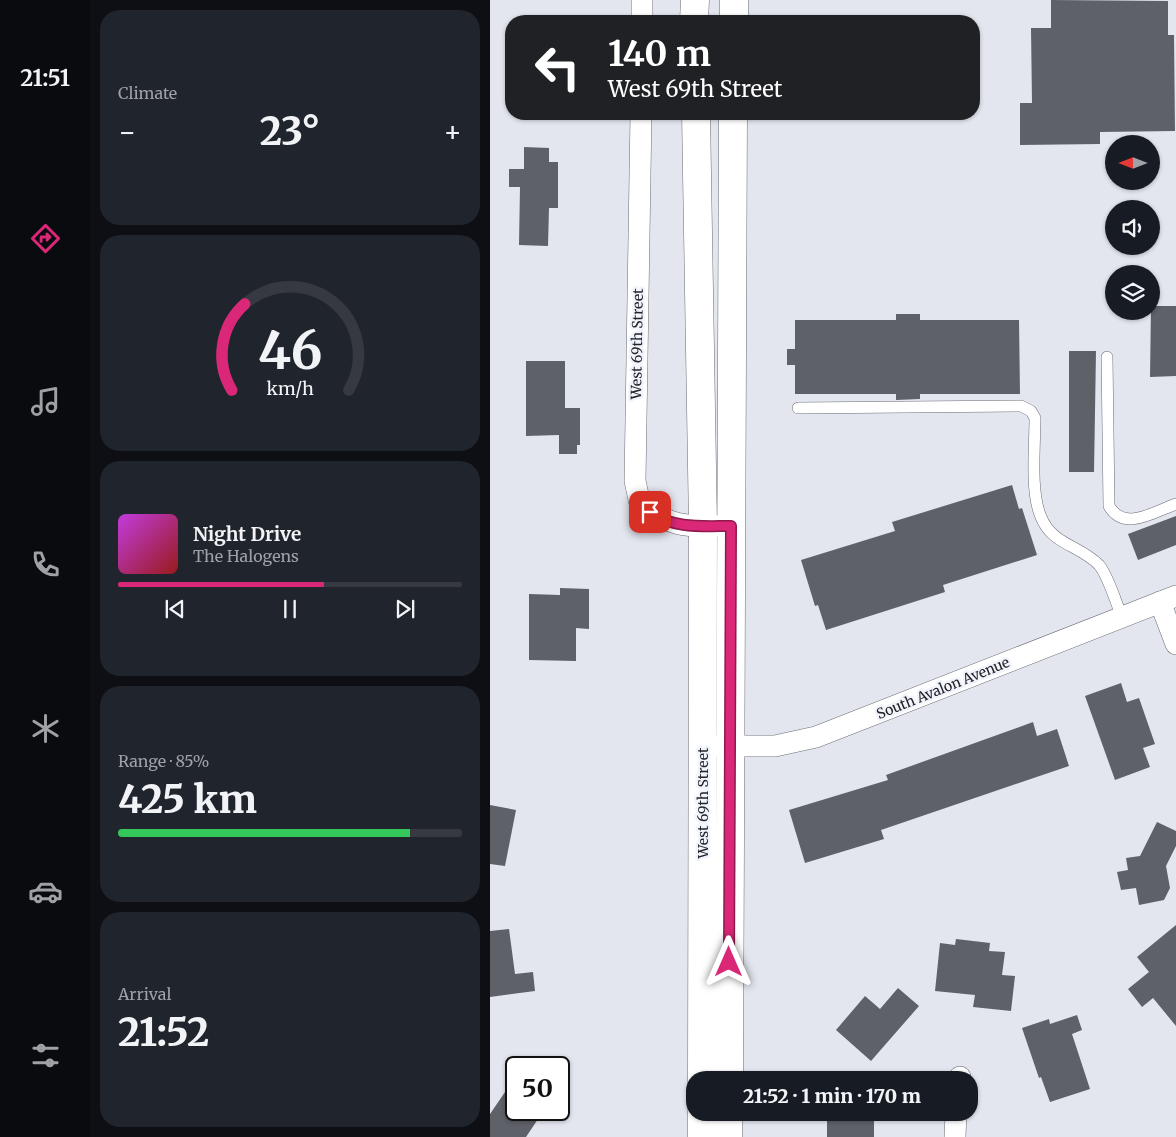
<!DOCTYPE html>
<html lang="en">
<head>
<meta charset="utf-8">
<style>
  :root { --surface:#171b24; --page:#20242c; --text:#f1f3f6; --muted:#9ea1a6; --line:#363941; --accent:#db2777 }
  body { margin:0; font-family:Merriweather,serif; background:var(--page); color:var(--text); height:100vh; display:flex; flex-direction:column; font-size:19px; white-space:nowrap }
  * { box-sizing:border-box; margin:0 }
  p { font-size:16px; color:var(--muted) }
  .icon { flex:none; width:28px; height:28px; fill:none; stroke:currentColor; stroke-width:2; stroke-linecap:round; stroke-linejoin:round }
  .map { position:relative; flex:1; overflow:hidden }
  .drawer { display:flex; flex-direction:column; gap:10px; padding:10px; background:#0d0f14; width:400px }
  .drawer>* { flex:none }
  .hud { position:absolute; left:15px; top:15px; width:475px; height:105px; border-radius:20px; box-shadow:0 1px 4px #0004; background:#202124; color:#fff; overflow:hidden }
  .needle { width:32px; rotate:270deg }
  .tools { position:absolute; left:615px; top:135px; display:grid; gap:10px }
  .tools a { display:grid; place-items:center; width:55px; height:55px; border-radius:50%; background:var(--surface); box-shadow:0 1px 4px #0004; font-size:25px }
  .speed { position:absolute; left:15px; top:1056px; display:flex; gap:10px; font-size:25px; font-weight:700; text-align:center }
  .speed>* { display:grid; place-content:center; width:65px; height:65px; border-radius:50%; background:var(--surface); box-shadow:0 1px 4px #0004; line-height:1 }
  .speed .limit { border:2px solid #111; border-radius:8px; background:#fff; color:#111 }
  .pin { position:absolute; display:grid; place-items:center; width:42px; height:42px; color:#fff; margin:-21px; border-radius:10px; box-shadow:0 2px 8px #0006 }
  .me { position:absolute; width:55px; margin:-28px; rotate:0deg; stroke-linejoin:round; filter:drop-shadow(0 0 4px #0008) }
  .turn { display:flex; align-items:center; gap:18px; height:105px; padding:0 20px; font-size:22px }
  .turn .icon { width:65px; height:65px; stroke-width:2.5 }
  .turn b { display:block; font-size:35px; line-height:42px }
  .big { font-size:38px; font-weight:800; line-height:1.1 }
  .drawer .widget { flex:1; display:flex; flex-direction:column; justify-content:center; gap:8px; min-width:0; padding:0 18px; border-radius:20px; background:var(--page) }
  .drawer .dial { align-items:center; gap:0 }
  .dial svg { height:130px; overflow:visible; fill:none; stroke:var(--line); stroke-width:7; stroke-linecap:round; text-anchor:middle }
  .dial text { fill:var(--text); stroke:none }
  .song { display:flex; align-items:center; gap:15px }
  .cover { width:60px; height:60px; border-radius:8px; background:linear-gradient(135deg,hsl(290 70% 55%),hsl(0 70% 35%)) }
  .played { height:5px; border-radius:2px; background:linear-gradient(90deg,var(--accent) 60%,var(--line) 60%) }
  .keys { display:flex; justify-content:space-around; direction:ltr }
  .heat { display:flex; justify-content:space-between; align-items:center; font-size:28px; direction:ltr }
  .charge { height:8px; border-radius:4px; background:linear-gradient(90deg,#34c759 85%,var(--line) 0) }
  .trip { position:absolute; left:196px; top:1071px; width:292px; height:50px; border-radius:20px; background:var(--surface); box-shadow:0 1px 4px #0004; font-weight:800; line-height:50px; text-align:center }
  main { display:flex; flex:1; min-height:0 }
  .tab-bar { display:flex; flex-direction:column; width:90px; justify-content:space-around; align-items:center; background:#090b0e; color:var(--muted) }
  .tab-bar .icon { width:35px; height:35px }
  .tab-bar .current { color:var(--accent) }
  .tab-bar b { font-size:22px; color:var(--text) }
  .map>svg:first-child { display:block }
  .building { fill:#5e6168 }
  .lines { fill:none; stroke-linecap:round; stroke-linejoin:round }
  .service-casing { stroke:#6b6d75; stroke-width:12 }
  .minor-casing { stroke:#6b6d75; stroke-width:22 }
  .secondary-casing { stroke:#6b6d75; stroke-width:29 }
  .service { stroke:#fff; stroke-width:11 }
  .minor { stroke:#fff; stroke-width:21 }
  .secondary { stroke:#fff; stroke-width:28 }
  .route-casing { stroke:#8e194d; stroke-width:12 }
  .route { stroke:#db2777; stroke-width:9 }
  .labels { text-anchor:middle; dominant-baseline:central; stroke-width:5; stroke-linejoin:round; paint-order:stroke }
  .street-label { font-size:14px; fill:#222327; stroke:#f1f4fd }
</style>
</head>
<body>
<main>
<nav class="tab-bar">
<b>21:51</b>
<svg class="icon current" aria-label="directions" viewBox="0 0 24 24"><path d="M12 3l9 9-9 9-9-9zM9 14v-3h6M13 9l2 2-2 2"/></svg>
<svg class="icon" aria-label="music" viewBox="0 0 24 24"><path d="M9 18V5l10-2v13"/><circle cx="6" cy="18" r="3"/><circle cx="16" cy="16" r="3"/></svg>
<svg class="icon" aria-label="phone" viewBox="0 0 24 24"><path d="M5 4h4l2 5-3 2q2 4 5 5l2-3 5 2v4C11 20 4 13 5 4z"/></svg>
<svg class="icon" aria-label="climate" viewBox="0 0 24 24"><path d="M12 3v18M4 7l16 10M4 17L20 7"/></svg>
<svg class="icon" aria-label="car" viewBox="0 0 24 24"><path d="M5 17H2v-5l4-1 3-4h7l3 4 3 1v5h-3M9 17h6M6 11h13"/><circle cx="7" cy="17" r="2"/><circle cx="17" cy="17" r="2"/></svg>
<svg class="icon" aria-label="filters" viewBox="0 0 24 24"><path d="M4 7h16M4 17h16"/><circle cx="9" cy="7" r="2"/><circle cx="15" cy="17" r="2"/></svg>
</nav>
<section class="drawer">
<div class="widget"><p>Climate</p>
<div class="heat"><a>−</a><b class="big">23°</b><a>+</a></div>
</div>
<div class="widget dial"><svg viewBox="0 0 100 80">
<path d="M14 69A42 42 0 1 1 86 69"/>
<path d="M14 69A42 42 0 0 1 22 16" stroke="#db2777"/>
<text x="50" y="56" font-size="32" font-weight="700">46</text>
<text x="50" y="72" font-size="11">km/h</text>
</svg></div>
<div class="widget">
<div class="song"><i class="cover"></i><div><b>Night Drive</b><p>The Halogens</p></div></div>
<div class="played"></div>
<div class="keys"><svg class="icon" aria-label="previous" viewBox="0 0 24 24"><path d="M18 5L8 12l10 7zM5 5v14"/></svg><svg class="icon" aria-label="pause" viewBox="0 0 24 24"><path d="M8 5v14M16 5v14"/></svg><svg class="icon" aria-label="next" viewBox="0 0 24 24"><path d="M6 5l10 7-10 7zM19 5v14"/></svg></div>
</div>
<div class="widget"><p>Range · 85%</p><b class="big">425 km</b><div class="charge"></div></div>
<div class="widget"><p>Arrival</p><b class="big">21:52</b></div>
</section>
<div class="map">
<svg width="686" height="1137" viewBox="0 0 686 1137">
  <rect width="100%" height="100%" fill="#e4e6ef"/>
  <g class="building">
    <polygon points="561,0 678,1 678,35 684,35 685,131 610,132 610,144 530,145 530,103 542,103 541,28 561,28"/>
    <polygon points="34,147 59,148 59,162 68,162 68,208 59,208 58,246 29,245 30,187 19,187 19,169 34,169"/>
    <polygon points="661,306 686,306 686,376 660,377"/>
    <polygon points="406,314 430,314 430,320 529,320 530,394 430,394 430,399 406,400 406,394 305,394 305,365 297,365 297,349 305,349 305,320 406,320"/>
    <polygon points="579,351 606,351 604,472 579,472"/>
    <polygon points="36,361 75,361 75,408 90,408 90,445 87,445 87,454 69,454 69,435 36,436"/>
    <polygon points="522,485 529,509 532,508 547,555 453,585 455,592 336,630 328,605 325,606 311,560 405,531 402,522"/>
    <polygon points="686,516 686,545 648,560 638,534"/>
    <polygon points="70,588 99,589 99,629 86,628 86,661 39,660 39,594 70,595"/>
    <polygon points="631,683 637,702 649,698 665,744 653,748 660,767 625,780 595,696"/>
    <polygon points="543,722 547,736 567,729 579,766 391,830 394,839 315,863 299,810 398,780 396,775"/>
    <polygon points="0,805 26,810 15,866 0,864"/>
    <polygon points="667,822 686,831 686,846 676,866 680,888 674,900 649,905 646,888 631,890 627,872 638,870 636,858 650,856"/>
    <polygon points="686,925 686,1026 663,998 652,1007 638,989 659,972 647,957"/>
    <polygon points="19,929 25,974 43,972 45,991 0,997 0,931"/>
    <polygon points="466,939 500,943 499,951 515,952 512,975 525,976 521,1011 483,1007 485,995 445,991 450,943 465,945"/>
    <polygon points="408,988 429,1006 381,1061 346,1030 375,996 390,1009"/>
    <polygon points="587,1015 592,1030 582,1034 600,1089 560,1102 551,1077 549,1078 532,1028 559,1019 560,1024"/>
    <polygon points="26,1076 26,1110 54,1110 36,1137 0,1137 0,1114"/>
    <rect x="337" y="1112" width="47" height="25"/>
  </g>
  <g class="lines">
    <g class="service-casing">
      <g id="service">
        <path d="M617,357L619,506C634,532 664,512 686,504"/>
        <path d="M308,408L531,406L541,411L545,418C545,446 540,492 551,517C562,545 590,545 609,565C618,575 626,603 632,617"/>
      </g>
    </g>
    <g class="minor-casing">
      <g id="minor">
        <polyline points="152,0 152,21"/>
        <path d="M151,114L145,481L150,504C179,525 193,527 228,526"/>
        <polyline points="670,602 686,644"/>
        <polyline points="225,746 285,746 326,737 686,596"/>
        <polyline points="470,1080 470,1077"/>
        <polyline points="465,1137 466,1112"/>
      </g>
    </g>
    <g class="secondary-casing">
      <g id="secondary">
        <polyline points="204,21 205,0"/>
        <polyline points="244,21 244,0"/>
        <polyline points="206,114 213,526 212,1080"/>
        <polyline points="239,1080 243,114"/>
        <polyline points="212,1137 212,1112"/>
        <polyline points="238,1137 238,1112"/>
      </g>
    </g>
    <use href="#service" class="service"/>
    <use href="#minor" class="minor"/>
    <use href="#secondary" class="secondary"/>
  </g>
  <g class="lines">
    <g class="route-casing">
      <path id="route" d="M160,512C184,529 212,526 241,526L239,962"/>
    </g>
    <use href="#route" class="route"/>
  </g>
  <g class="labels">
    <g class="street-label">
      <text transform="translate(147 344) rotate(-89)">West 69th Street</text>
      <text transform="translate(453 688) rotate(-22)">South Avalon Avenue</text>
      <text transform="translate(213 803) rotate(-90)">West 69th Street</text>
    </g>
  </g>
</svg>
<div class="tools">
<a><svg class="needle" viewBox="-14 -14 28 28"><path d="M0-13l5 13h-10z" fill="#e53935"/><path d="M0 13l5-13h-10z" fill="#9ea1a6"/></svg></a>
<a><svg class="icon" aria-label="sound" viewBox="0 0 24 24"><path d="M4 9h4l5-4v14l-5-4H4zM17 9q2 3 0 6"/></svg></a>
<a><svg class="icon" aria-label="layers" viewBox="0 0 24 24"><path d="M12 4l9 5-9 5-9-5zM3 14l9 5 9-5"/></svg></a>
</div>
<div class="speed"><div class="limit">50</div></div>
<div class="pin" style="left:160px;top:512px;background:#d93025"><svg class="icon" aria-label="arrive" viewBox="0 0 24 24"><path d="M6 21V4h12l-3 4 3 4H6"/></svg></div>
<svg class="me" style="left:239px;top:962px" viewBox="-20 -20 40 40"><path d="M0-17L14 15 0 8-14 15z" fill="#db2777" stroke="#fff" stroke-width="4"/></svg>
<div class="trip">21:52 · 1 min · 170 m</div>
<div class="hud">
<div class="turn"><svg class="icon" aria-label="left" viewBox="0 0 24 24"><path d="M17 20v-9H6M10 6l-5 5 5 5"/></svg><div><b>140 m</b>West 69th Street</div></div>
</div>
</div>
</main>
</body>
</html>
